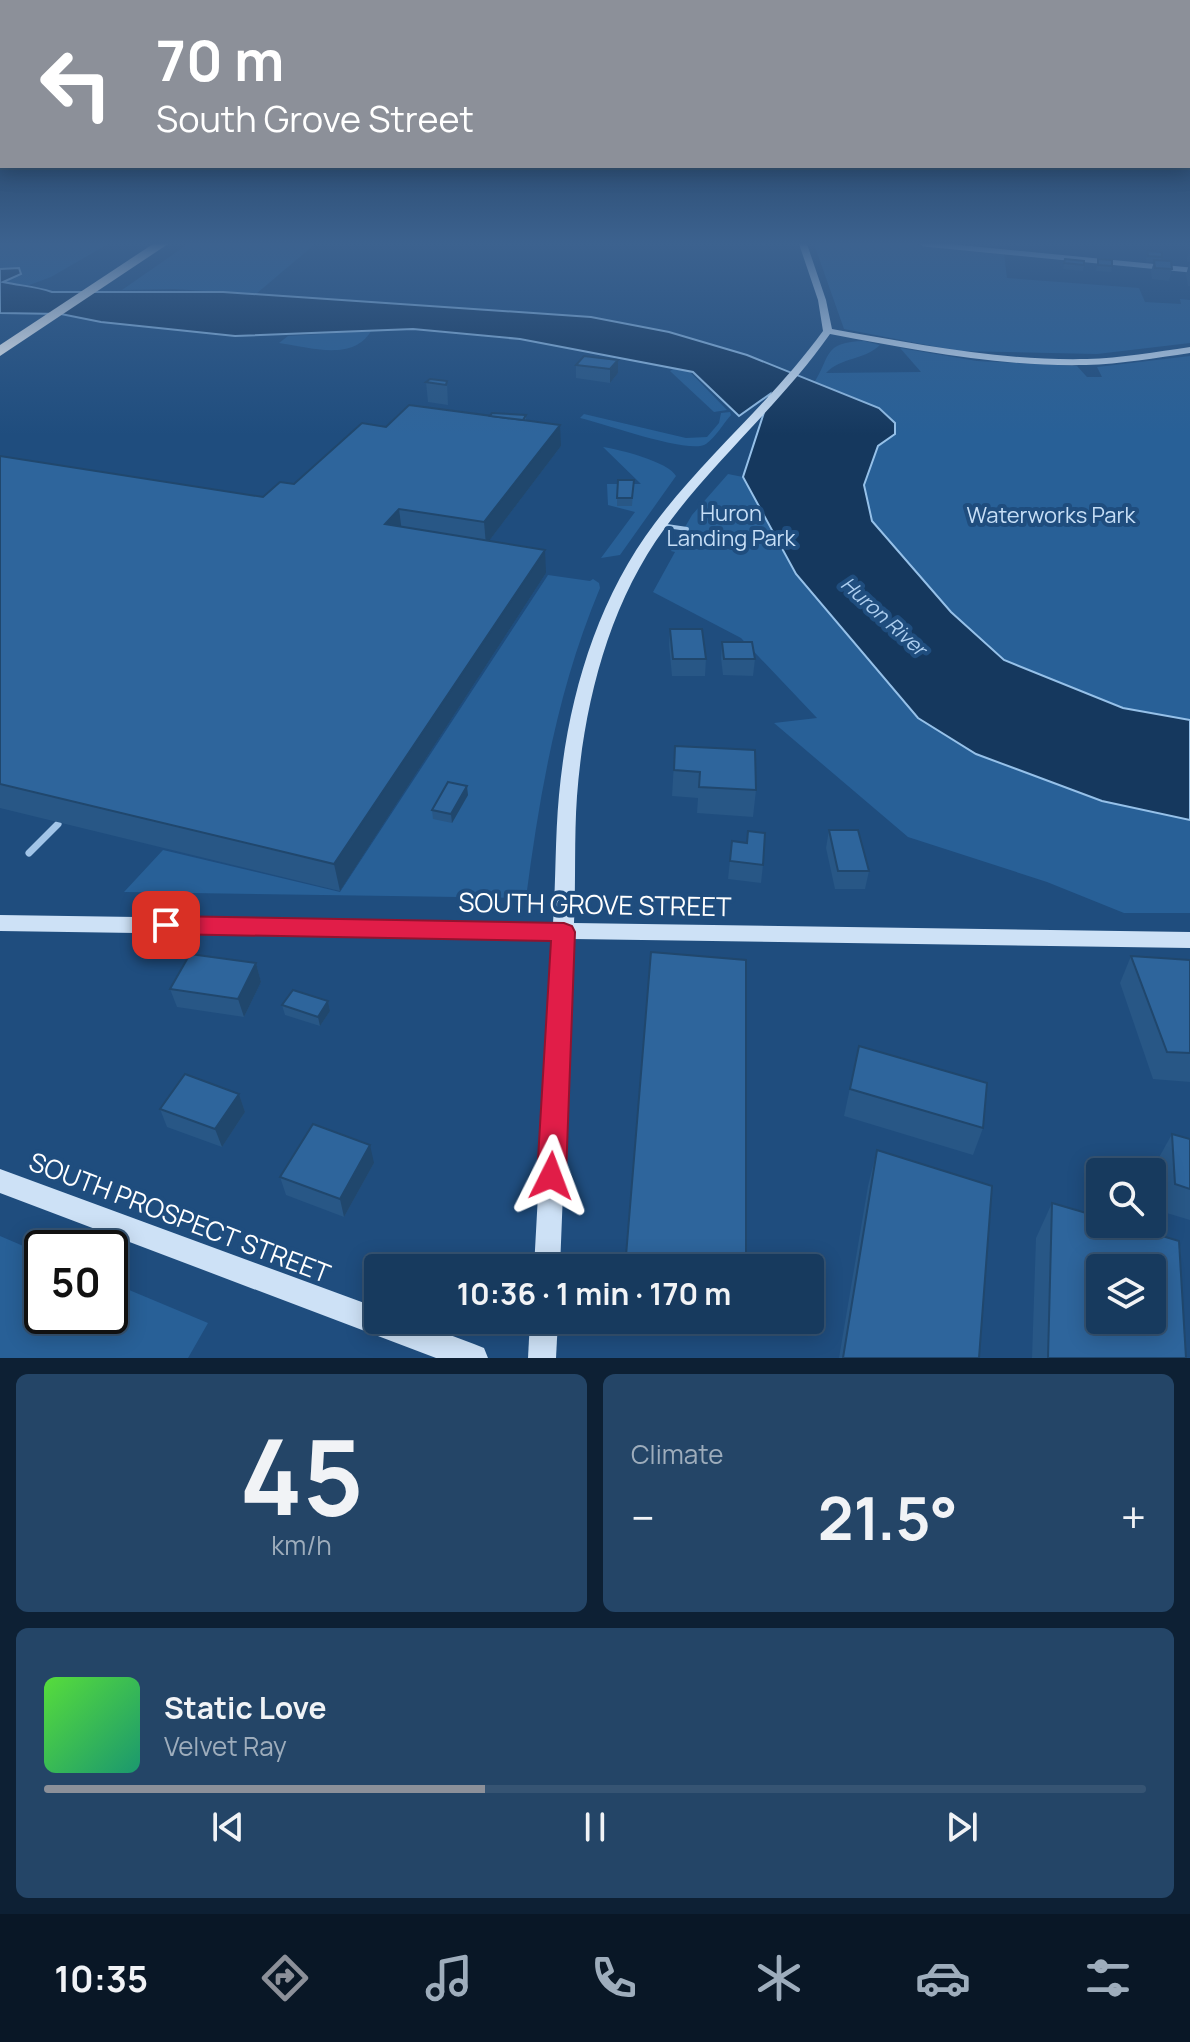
<!DOCTYPE html>
<html lang="en">
<head>
<meta charset="utf-8">
<style>
  :root { --surface:#173a5e; --page:#244567; --text:#f1f3f6; --muted:#9eadbc; --line:#365473; --accent:#8c9099 }
  body { margin:0; font-family:Manrope,sans-serif; background:var(--page); color:var(--text); height:100vh; display:flex; flex-direction:column; font-size:30px; white-space:nowrap }
  * { box-sizing:border-box; margin:0 }
  p { font-size:26px; color:var(--muted) }
  .icon { flex:none; width:44px; height:44px; fill:none; stroke:currentColor; stroke-width:2; stroke-linecap:round; stroke-linejoin:round }
  .map { position:relative; height:1358px; overflow:hidden }
  .panel { display:flex; flex-direction:column; gap:16px; padding:16px; background:#0d2034; flex:1 }
  .panel>* { flex:none }
  .guide { position:absolute; left:0px; top:0px; width:1190px; height:168px; box-shadow:0 4px 20px #0003,0 0 0 2px var(--line); background:#8c9099; color:#fff; overflow:hidden }
  .fabs { position:absolute; left:1086px; top:1158px; display:grid; gap:16px }
  .fabs a { display:grid; place-items:center; width:80px; height:80px; border-radius:8px; background:var(--surface); box-shadow:0 4px 20px #0003,0 0 0 2px var(--line); font-size:40px }
  .speed { position:absolute; left:24px; top:1230px; display:flex; gap:16px; font-size:40px; font-weight:700; text-align:center }
  .speed>* { display:grid; place-content:center; width:104px; height:104px; border-radius:50%; background:var(--surface); box-shadow:0 4px 20px #0003,0 0 0 2px var(--line); line-height:1 }
  .speed .limit { border:4px solid #111; border-radius:12px; background:#fff; color:#111 }
  .pin { position:absolute; display:grid; place-items:center; width:68px; height:68px; color:#fff; margin:-34px; border-radius:16px; box-shadow:0 4px 12px #0006 }
  .me { position:absolute; width:88px; margin:-44px; rotate:3deg; stroke-linejoin:round; filter:drop-shadow(0 0 6px #0008) }
  .turn { display:flex; align-items:center; gap:28px; height:168px; padding:0 24px; font-size:36px }
  .turn .icon { width:104px; height:104px; stroke-width:2.5 }
  .turn b { display:block; font-size:56px; line-height:68px }
  .big { font-size:60px; font-weight:700; line-height:1.1 }
  .panel .card { flex:1; display:flex; flex-direction:column; justify-content:center; gap:12px; min-width:0; padding:0 28px; border-radius:12px; background:var(--page) }
  .panel .dial { align-items:center; gap:0 }
  .dial b { font-size:104px; line-height:1 }
  .song { display:flex; align-items:center; gap:24px }
  .cover { width:96px; height:96px; border-radius:12px; background:linear-gradient(135deg,hsl(110 70% 55%),hsl(160 70% 35%)) }
  .played { height:8px; border-radius:4px; background:linear-gradient(90deg,var(--accent) 40%,var(--line) 40%) }
  .keys { display:flex; justify-content:space-around; direction:ltr }
  .heat { display:flex; justify-content:space-between; align-items:center; font-size:44px; direction:ltr }
  .panel .tiles { flex:1; display:grid; gap:16px; grid-template-columns:1fr 1fr }
  .card:last-child { grid-column:span 2 }
  .trip { position:absolute; left:364px; top:1254px; width:460px; height:80px; border-radius:8px; background:var(--surface); box-shadow:0 4px 20px #0003,0 0 0 2px var(--line); font-weight:700; line-height:80px; text-align:center }
  .tab-bar { display:flex; height:128px; justify-content:space-around; align-items:center; background:#091726; color:var(--muted) }
  .tab-bar .icon { width:56px; height:56px }
  .tab-bar .on { color:var(--accent) }
  .tab-bar b { font-size:36px; color:var(--text) }
  .map>svg:first-child { display:block }
  .green { fill:#286097 }
  .water { fill:#15385e; stroke:#96c1e9; stroke-width:2 }
  .lines { fill:none; stroke-linecap:round; stroke-linejoin:round }
  .lane-far1 { stroke:#a2c5e8; stroke-width:4 }
  .lane { stroke:#a2c5e8; stroke-width:7 }
  .street { stroke:#a2c5e8; stroke-width:5 }
  .secondary { fill:#cde1f6; fill-rule:evenodd }
  .highway { fill:#fff; fill-rule:evenodd }
  .wall { fill:#285786 }
  .shaded-wall { fill:#20476d }
  .building { fill:#2e659c; stroke:#20476d; stroke-width:2; fill-rule:evenodd }
  .route { fill:#e11d48; stroke:#92132f; stroke-width:2 }
  .labels { text-anchor:middle; dominant-baseline:central; stroke-width:8; stroke-linejoin:round; paint-order:stroke }
  .far-water-label { font-size:20px; font-style:italic; fill:#aecff0; stroke:#1f4d7e }
  .park-label { font-size:22px; fill:#c6def6; stroke:#1f4d7e }
  .near-street-label { font-size:26px; fill:#fff; stroke:#1f4d7e }
</style>
</head>
<body>
<div class="map">
<svg width="1190" height="1358" viewBox="0 0 1190 1358">
  <rect width="100%" height="100%" fill="#1f4d7e"/>
  <g class="green">
    <polygon points="0,244 108,244 51,277 24,287 2,282 19,268 0,269"/>
    <polygon points="188,244 315,244 256,294 174,289 122,290"/>
    <polygon points="814,244 912,244 1004,253 1007,278 1139,288 1145,302 1181,304 1180,299 1190,300 1190,343 1097,354 958,351 844,329"/>
    <path d="M371,331C353,362 309,347 279,343L288,336Z"/>
    <path d="M864,341L880,345C865,360 841,357 826,373L921,372L900,348L977,361L1077,366L1087,377H1102L1097,367L1190,356V720L1123,708L1004,660L951,612L872,521L864,485L878,445L895,434L879,408L814,383C831,356 823,342 864,341Z"/>
    <polygon points="675,368 690,372 727,410 714,412 670,371"/>
    <path d="M730,412L731,415C723,424 716,437 706,444C690,455 603,423 580,418L584,414L686,438L707,437L719,423L721,413Z"/>
    <path d="M603,447C618,449 669,462 676,476L620,555L601,558L635,512L608,505L607,484H641Z"/>
    <polygon points="728,474 743,477 796,574 918,718 976,754 1102,801 1190,820 1190,913 1124,913 1047,882 908,837 774,723 817,718 741,638 653,592 675,552 671,551 692,515"/>
    <path d="M548,575L590,581L593,579L599,583L600,588C558,688 540,791 526,898L124,892L163,850L340,892Z"/>
    <polygon points="0,1236 42,1254 42,1316 110,1316 110,1282 208,1323 188,1358 0,1358"/>
  </g>
  <path class="water" d="M19,268L21,274L3,282C21,286 35,286 52,292H223L591,317L669,332L747,355L879,408L895,423V434L878,446L864,485L872,521L951,612L1004,660L1123,708L1190,720V820L1102,801L976,754L918,718L796,574L743,477L770,394L739,416L693,372L520,339L413,329L235,336L101,322L61,314L0,313V269Z"/>
  <g class="lines">
    <polyline class="lane-far1" points="660,525 687,529"/>
    <polyline class="lane" points="29,853 58,824"/>
    <polyline class="street" points="924,244 1190,270"/>
    <g class="secondary">
      <path d="M799,244H807L826,300L832,329C916,344 1001,361 1087,359C1121,358 1156,352 1190,347V353C1156,358 1121,364 1086,365C1000,367 915,350 830,334C781,404 715,459 665,528C609,604 584,703 577,796C574,838 576,881 574,923L1190,932V948L573,939L560,1268H534L552,939L0,931V915L553,923C556,880 555,838 559,795C568,699 596,601 655,523C706,455 773,400 823,331L818,300Z"/>
      <polygon points="0,1169 378,1308 378,1320 410,1320 474,1344 484,1348 488,1358 436,1358 0,1193"/>
      <polygon points="530,1320 558,1320 556,1358 528,1358"/>
    </g>
    <polygon class="highway" points="153,244 168,244 0,356 0,345"/>
  </g>
  <g class="wall">
    <polygon points="1190,246 1190,262 1187,262 1187,257"/>
    <polygon points="1147,251 1162,257 1161,260 1172,269 1169,281 1152,279 1151,271 1154,262 1146,262"/>
    <polygon points="1065,259 1084,265 1083,271 1063,269"/>
    <polygon points="1098,259 1112,266 1111,272 1096,271"/>
    <polygon points="1189,264 1190,264 1190,286 1188,286 1186,275"/>
    <polygon points="618,360 618,373 610,383 576,378 576,365"/>
    <polygon points="447,381 448,405 428,402 426,382"/>
    <polygon points="526,415 526,421 561,446 489,541 546,573 340,891 0,808 0,456 263,497 294,484 386,427 490,416"/>
    <polygon points="634,480 632,506 617,506 617,498"/>
    <polygon points="670,629 706,659 705,676 672,676 669,645"/>
    <polygon points="722,642 755,659 753,676 723,675 721,658"/>
    <polygon points="675,746 756,790 753,817 697,813 698,798 672,796"/>
    <polygon points="468,795 452,823 433,819 432,810"/>
    <polygon points="829,830 869,871 865,889 835,889 826,848"/>
    <polygon points="732,841 763,865 761,883 728,879"/>
    <polygon points="1131,956 1190,960 1190,1082 1153,1079 1120,983"/>
    <polygon points="256,963 261,982 244,1017 177,1007 170,989"/>
    <polygon points="328,1001 330,1011 320,1026 285,1015 282,1005"/>
    <polygon points="859,1046 983,1128 973,1155 844,1116"/>
    <polygon points="239,1094 245,1112 222,1147 167,1127 160,1109"/>
    <polygon points="1172,1134 1190,1139 1190,1220 1160,1211 1157,1161"/>
    <polygon points="877,1150 979,1358 839,1358 868,1186"/>
    <polygon points="374,1163 344,1217 286,1195 280,1177"/>
    <polygon points="1052,1203 1186,1358 1032,1358 1036,1238"/>
  </g>
  <g class="shaded-wall">
    <polygon points="618,360 618,373 610,383 610,369"/>
    <polygon points="560,425 561,446 486,545 484,522"/>
    <polygon points="399,509 402,532 385,524"/>
    <polygon points="545,550 546,573 340,891 334,864"/>
    <polygon points="467,786 468,795 452,823 451,814"/>
    <polygon points="256,963 261,982 244,1017 238,999"/>
    <polygon points="328,1001 330,1011 320,1026 318,1017"/>
    <polygon points="239,1094 245,1112 222,1147 215,1129"/>
    <polygon points="370,1145 374,1163 344,1217 340,1199"/>
  </g>
  <g class="building">
    <polygon points="1147,251 1162,252 1162,257 1148,256"/>
    <polygon points="1065,259 1084,261 1084,265 1064,263"/>
    <polygon points="1098,259 1112,260 1112,266 1098,265"/>
    <polygon points="1154,260 1171,261 1172,269 1155,268"/>
    <polygon points="584,356 618,360 610,369 576,365"/>
    <polygon points="430,379 447,381 446,385 426,382"/>
    <polygon points="409,405 560,425 484,522 399,509 385,524 545,550 334,864 0,784 0,456 263,497 280,482 294,484 362,423 386,427"/>
    <polygon points="492,413 526,415 523,420 490,416"/>
    <polygon points="618,480 634,480 632,498 617,498"/>
    <polygon points="670,629 702,629 706,659 673,659"/>
    <polygon points="722,642 752,642 755,659 724,659"/>
    <polygon points="675,746 755,750 756,790 699,787 700,772 674,770"/>
    <polygon points="448,782 467,786 451,814 432,810"/>
    <polygon points="829,830 858,830 869,871 838,871"/>
    <polygon points="748,831 765,833 763,865 730,861 732,841 747,843"/>
    <polygon points="651,952 746,960 746,1268 625,1268"/>
    <polygon points="190,954 256,963 238,999 170,989"/>
    <polygon points="1131,956 1190,960 1190,1053 1167,1052"/>
    <polygon points="293,990 328,1001 318,1017 282,1005"/>
    <polygon points="859,1046 987,1083 983,1128 850,1089"/>
    <polygon points="185,1074 239,1094 215,1129 160,1109"/>
    <polygon points="313,1124 370,1145 340,1199 280,1177"/>
    <polygon points="1172,1134 1190,1139 1190,1189 1175,1184"/>
    <polygon points="877,1150 992,1186 979,1358 843,1358"/>
    <path d="M1052,1203L1100,1217V1224H1122L1179,1241L1186,1358H1048ZM1100,1268H1152V1320H1100Z"/>
  </g>
  <linearGradient id="sky" x2="0" y2="1"><stop stop-color="#112a45"/><stop offset="0.56" stop-color="#3c628f"/><stop offset="1" stop-color="#3c628f" stop-opacity="0"/></linearGradient>
  <rect width="1190" height="435" fill="url(#sky)"/>
  <polygon class="route" points="166,916 564,923 572,926 575,932 566,1176 561,1185 551,1189 541,1185 537,1176 551,941 166,934 158,932 155,925 158,919"/>
  <g class="labels">
    <g class="far-water-label">
      <text transform="translate(884 616) rotate(42)">Huron River</text>
    </g>
    <g class="park-label">
      <text x="731" y="513">Huron<tspan x="731" dy="25">Landing Park</tspan></text>
      <text x="1051" y="515">Waterworks Park</text>
    </g>
    <g class="near-street-label">
      <text transform="translate(595 904) rotate(1)">SOUTH GROVE STREET</text>
      <text transform="translate(180 1217) rotate(21)">SOUTH PROSPECT STREET</text>
    </g>
  </g>
</svg>
<div class="fabs">
<a><svg class="icon" aria-label="search" viewBox="0 0 24 24"><circle cx="10" cy="10" r="6"/><path d="M15 15l6 6"/></svg></a>
<a><svg class="icon" aria-label="layers" viewBox="0 0 24 24"><path d="M12 4l9 5-9 5-9-5zM3 14l9 5 9-5"/></svg></a>
</div>
<div class="speed"><div class="limit">50</div></div>
<div class="pin" style="left:166px;top:925px;background:#d93025"><svg class="icon" aria-label="arrive" viewBox="0 0 24 24"><path d="M6 21V4h12l-3 4 3 4H6"/></svg></div>
<svg class="me" style="left:551px;top:1176px" viewBox="-20 -20 40 40"><path d="M0-17L14 15 0 8-14 15z" fill="#e11d48" stroke="#fff" stroke-width="4"/></svg>
<div class="trip">10:36 · 1 min · 170 m</div>
<div class="guide">
<div class="turn"><svg class="icon" aria-label="left" viewBox="0 0 24 24"><path d="M17 20v-9H6M10 6l-5 5 5 5"/></svg><div><b>70 m</b>South Grove Street</div></div>
</div>
</div>
<section class="panel">
<div class="tiles">
<div class="card dial"><b>45</b><p>km/h</p></div>
<div class="card"><p>Climate</p>
<div class="heat"><a>−</a><b class="big">21.5°</b><a>+</a></div>
</div>
<div class="card">
<div class="song"><i class="cover"></i><div><b>Static Love</b><p>Velvet Ray</p></div></div>
<div class="played"></div>
<div class="keys"><svg class="icon" aria-label="previous" viewBox="0 0 24 24"><path d="M18 5L8 12l10 7zM5 5v14"/></svg><svg class="icon" aria-label="pause" viewBox="0 0 24 24"><path d="M8 5v14M16 5v14"/></svg><svg class="icon" aria-label="next" viewBox="0 0 24 24"><path d="M6 5l10 7-10 7zM19 5v14"/></svg></div>
</div>
</div>
</section>
<nav class="tab-bar">
<b>10:35</b>
<svg class="icon on" aria-label="directions" viewBox="0 0 24 24"><path d="M12 3l9 9-9 9-9-9zM9 14v-3h6M13 9l2 2-2 2"/></svg>
<svg class="icon" aria-label="music" viewBox="0 0 24 24"><path d="M9 18V5l10-2v13"/><circle cx="6" cy="18" r="3"/><circle cx="16" cy="16" r="3"/></svg>
<svg class="icon" aria-label="phone" viewBox="0 0 24 24"><path d="M5 4h4l2 5-3 2q2 4 5 5l2-3 5 2v4C11 20 4 13 5 4z"/></svg>
<svg class="icon" aria-label="climate" viewBox="0 0 24 24"><path d="M12 3v18M4 7l16 10M4 17L20 7"/></svg>
<svg class="icon" aria-label="car" viewBox="0 0 24 24"><path d="M5 17H2v-5l4-1 3-4h7l3 4 3 1v5h-3M9 17h6M6 11h13"/><circle cx="7" cy="17" r="2"/><circle cx="17" cy="17" r="2"/></svg>
<svg class="icon" aria-label="filters" viewBox="0 0 24 24"><path d="M4 7h16M4 17h16"/><circle cx="9" cy="7" r="2"/><circle cx="15" cy="17" r="2"/></svg>
</nav>
</body>
</html>
